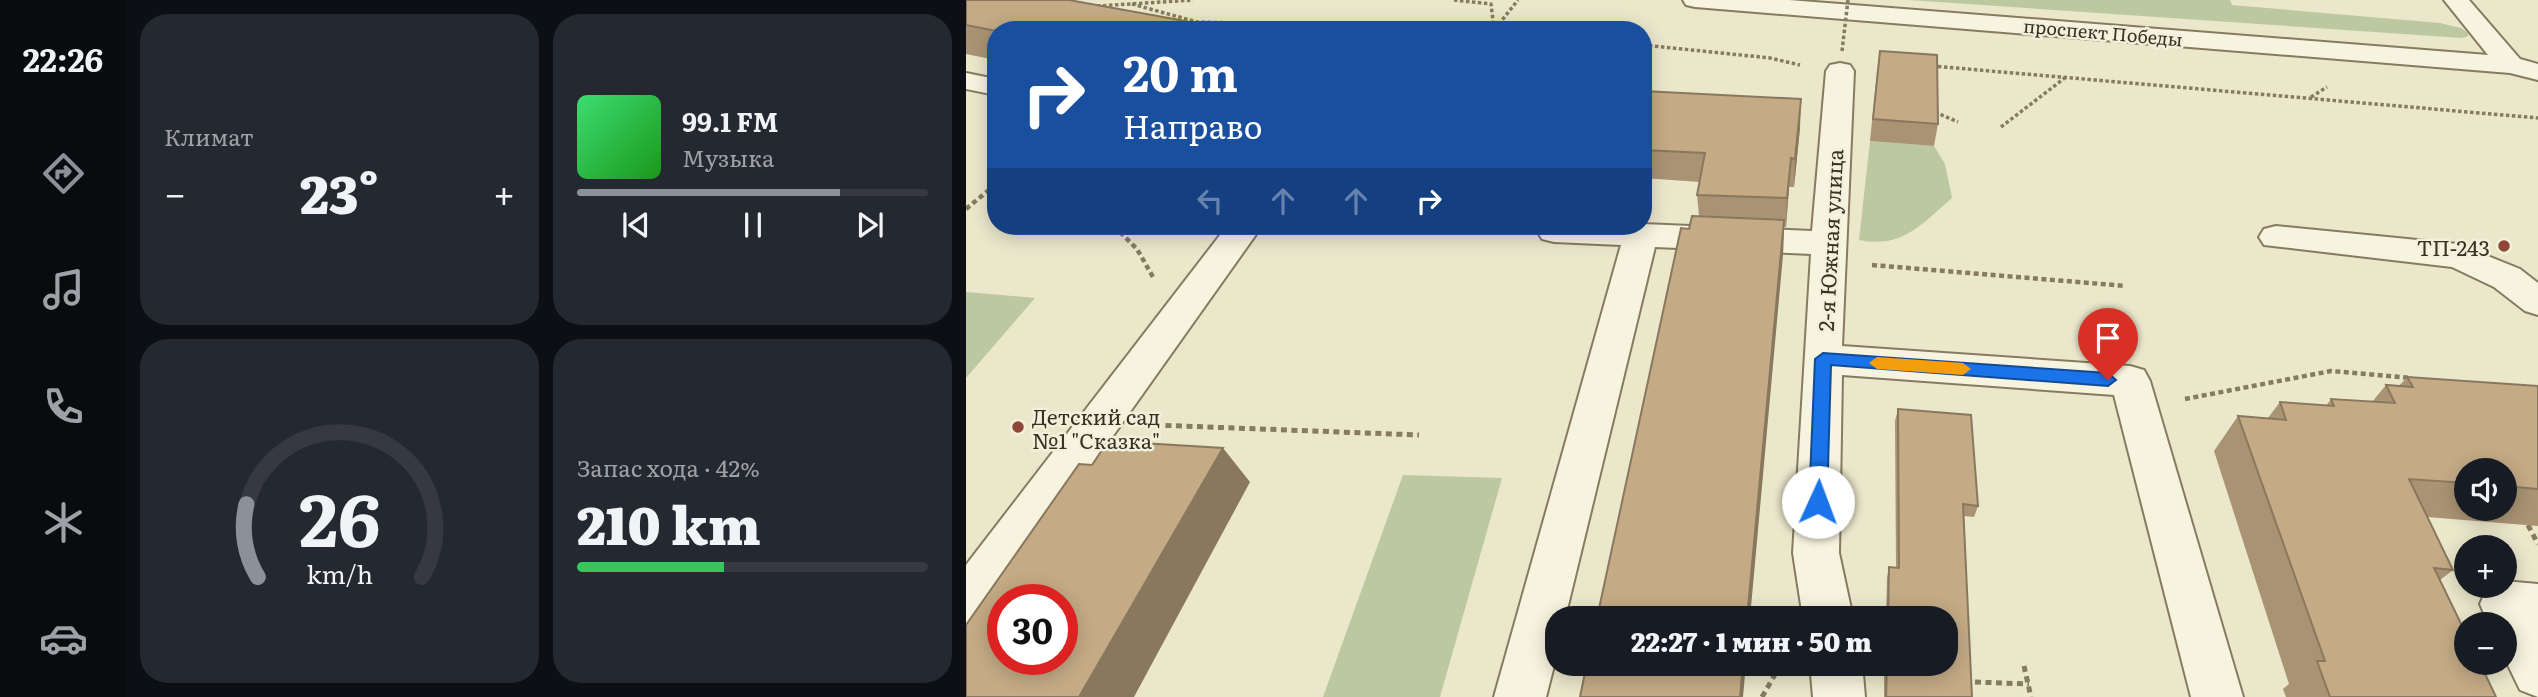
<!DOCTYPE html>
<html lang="ru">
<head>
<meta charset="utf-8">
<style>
  :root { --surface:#171b24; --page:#242831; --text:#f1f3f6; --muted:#9ea1a6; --line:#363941; --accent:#8c9099 }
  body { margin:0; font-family:Literata,serif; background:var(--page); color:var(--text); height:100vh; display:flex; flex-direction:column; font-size:26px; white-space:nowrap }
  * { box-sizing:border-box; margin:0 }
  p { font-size:23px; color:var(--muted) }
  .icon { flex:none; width:38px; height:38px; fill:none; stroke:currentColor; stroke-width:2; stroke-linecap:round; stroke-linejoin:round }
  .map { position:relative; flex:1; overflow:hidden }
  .details { display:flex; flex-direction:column; gap:14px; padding:14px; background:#0d0f14; width:840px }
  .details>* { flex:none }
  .banner { position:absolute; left:21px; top:21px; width:665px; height:214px; border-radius:28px; box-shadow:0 4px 18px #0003; background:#1a4fa0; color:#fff; overflow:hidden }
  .fabs { position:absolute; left:1488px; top:458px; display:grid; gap:14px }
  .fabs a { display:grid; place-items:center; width:63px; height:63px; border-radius:50%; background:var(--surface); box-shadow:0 4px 18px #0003; font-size:35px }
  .speed { position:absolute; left:21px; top:584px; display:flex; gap:14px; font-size:35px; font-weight:700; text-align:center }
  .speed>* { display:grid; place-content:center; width:91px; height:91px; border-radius:50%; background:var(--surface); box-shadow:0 4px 18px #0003; line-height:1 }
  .speed .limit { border:10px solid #d22; background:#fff; color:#111 }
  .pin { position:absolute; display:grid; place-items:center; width:60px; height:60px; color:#fff; margin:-72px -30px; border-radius:50% 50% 50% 0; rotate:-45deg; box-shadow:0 0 7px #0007 }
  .pin .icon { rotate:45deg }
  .me { position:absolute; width:77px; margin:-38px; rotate:2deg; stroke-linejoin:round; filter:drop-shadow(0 0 5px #0008) }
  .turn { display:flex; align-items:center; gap:24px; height:147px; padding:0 21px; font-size:32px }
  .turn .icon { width:91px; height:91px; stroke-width:2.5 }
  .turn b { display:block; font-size:49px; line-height:60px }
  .lanes { display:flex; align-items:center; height:66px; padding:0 21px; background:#0003; justify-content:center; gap:35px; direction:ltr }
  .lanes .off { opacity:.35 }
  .big { font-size:52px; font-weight:800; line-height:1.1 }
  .details .tile { flex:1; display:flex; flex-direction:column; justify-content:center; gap:10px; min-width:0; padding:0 24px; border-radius:28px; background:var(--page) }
  .details .dial { align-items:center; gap:0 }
  .dial svg { height:182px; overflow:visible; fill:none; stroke:var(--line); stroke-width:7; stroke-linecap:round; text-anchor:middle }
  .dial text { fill:var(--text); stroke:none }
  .song { display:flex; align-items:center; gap:21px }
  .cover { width:84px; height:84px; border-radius:10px; background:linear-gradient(135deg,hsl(140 70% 55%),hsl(120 70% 35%)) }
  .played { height:7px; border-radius:4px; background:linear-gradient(90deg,var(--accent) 75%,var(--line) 75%) }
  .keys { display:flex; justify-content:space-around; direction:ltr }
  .heat { display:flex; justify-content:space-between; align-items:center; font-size:38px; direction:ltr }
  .charge { height:10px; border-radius:5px; background:linear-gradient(90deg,#34c759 42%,var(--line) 0) }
  .details .tiles { flex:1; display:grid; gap:14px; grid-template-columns:repeat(2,1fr) }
  .trip { position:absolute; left:579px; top:606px; width:413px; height:70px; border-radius:28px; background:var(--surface); box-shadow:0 4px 18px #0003; font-weight:800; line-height:70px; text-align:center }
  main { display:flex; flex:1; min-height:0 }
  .tab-bar { display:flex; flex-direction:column; width:126px; justify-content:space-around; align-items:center; background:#090b0e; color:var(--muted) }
  .tab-bar .icon { width:49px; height:49px }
  .tab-bar .active { color:var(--accent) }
  .tab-bar b { font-size:32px; color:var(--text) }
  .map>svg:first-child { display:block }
  .green { fill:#bcc8a0 }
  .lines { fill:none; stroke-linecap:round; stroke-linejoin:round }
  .minor-casing { stroke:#867b61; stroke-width:4 }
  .path-far2 { stroke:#867b61; stroke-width:3.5; stroke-dasharray:3.5 2.5; stroke-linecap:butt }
  .path-far1 { stroke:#867b61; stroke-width:4.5; stroke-dasharray:5 3.5; stroke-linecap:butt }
  .path { stroke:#867b61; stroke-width:5; stroke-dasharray:6 4.5; stroke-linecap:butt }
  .minor { fill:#f6f3de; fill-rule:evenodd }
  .path-bridge { stroke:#867b61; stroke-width:3.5; stroke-dasharray:3.5 2.5; stroke-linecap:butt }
  .wall { fill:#a99373; fill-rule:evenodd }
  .shaded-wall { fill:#89785e }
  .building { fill:#c4ab86; stroke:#89785e; stroke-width:2; fill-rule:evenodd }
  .route { fill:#1a73e8; stroke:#114b97; stroke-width:2 }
  .slow { fill:#f59e0b }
  .poi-dot { fill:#8f4737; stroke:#f3f0da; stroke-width:2.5 }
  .labels { text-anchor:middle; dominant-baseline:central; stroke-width:5; stroke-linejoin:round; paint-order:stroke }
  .far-street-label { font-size:18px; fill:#383123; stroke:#f3f0da }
  .street-label { font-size:21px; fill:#383123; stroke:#f3f0da }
  .poi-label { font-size:21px; fill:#383123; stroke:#f3f0da; text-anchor:end }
</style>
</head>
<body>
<main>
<nav class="tab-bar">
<b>22:26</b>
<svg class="icon active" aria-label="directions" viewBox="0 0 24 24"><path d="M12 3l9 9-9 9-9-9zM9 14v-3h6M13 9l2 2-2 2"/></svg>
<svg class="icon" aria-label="music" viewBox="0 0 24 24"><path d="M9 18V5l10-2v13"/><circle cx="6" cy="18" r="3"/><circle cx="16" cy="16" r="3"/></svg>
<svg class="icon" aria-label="phone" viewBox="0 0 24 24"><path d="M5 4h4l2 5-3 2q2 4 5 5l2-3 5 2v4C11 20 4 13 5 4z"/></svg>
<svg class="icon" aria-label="climate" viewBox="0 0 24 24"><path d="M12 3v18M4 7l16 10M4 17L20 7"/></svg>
<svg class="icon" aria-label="car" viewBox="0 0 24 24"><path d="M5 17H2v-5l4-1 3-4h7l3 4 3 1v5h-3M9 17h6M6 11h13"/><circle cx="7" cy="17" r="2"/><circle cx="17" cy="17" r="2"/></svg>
</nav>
<section class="details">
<div class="tiles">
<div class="tile"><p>Климат</p>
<div class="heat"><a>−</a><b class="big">23°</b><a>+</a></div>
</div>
<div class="tile">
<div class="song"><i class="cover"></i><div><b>99.1 FM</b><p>Музыка</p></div></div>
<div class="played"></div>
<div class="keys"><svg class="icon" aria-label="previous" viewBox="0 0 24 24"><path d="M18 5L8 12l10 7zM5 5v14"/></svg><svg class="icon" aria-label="pause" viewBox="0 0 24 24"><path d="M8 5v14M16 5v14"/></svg><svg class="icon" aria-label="next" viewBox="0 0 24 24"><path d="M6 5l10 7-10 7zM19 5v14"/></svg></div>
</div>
<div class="tile dial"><svg viewBox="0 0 100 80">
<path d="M14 69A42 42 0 1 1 86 69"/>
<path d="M14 69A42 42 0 0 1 9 37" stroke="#8c9099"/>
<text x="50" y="56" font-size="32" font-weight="700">26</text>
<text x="50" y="72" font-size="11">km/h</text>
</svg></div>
<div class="tile"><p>Запас хода · 42%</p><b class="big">210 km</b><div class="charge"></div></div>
</div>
</section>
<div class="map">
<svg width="1572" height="697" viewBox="0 0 1572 697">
  <rect width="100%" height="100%" fill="#ebe7cb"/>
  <g class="green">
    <polygon points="943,0 1264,0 1266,5 1474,23 1495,28 1502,33 1502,36 1496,38"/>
    <path d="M904,141L968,146L979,164L986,198C956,224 936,249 893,240Z"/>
    <polygon points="0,292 69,298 0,378"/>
    <polygon points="437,475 536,478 474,697 357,697"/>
  </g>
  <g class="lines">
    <g class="minor-casing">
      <g id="minor">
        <polygon points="717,0 823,0 1522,55 1478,0 1503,0 1554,59 1572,64 1572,80 1544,73 729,7 720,5"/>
        <polygon points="874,63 884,65 888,71 876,346 1164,366 1178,370 1184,381 1277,697 1225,697 1148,395 876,375 873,553 887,618 837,618 827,553 845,254 689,247 599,618 592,618 592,650 580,697 528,697 655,245 588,242 576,239 571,231 574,226 677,226 677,224 846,231 860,71 864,65"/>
        <polygon points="0,73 30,79 30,95 0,89"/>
        <polygon points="261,226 296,226 17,619 0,626 0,565"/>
        <polygon points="1310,226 1492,244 1554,269 1572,283 1572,315 1559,311 1528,287 1486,267 1298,245 1293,237 1298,229"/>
        <polygon points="1538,581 1572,584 1572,697 1554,690 1538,657 1538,625 1523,625 1514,604 1521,588 1538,586"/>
        <polygon points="844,663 896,663 899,697 847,697"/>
      </g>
    </g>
    <g class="path-far2">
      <polyline points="488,0 525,4 528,29 532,30"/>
      <polyline points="166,4 231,22 528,29"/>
      <polyline points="131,6 227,0"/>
      <polyline points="529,29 552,0"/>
      <polyline points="677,45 804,58 834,65"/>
      <polyline points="966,66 1572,118"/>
      <polyline points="1345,97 1361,87"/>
      <polyline points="969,112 992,122"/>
      <polyline points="1035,127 1100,77"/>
    </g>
    <g class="path-far1">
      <polyline points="0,209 30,184"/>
      <polyline points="148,226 171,249 187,277"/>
      <polyline points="906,265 1160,286"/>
      <polyline points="1219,399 1365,371 1446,378"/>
    </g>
    <g class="path">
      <polyline points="189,425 453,435"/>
      <polyline points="1562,525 1572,544"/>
      <polyline points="1058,666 1065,697"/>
      <polyline points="1009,682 1063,684"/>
      <polyline points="796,697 815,664"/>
    </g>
    <use href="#minor" class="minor"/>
    <polyline class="path-bridge" points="876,51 882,0"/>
  </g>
  <g class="wall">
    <polygon points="0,0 30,30 30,60 0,54"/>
    <polygon points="911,72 972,124 968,146 904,141"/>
    <polygon points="677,91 834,128 828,187 823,187 820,227 818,227 817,255 723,229 733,216 731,195 734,182 677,178"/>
    <path d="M1441,377L1572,386V526L1461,517L1487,570L1474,580L1530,697H1320L1317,689L1323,684L1248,451L1272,416L1302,418L1314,402L1360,406L1365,399L1406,402L1420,385L1433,386ZM1500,471H1538V509H1500Z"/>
    <polygon points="932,409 1012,506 1008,517 998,516 1006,697 918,697 918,663 980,663 980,618 920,618 921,578 923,567 930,568 929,421"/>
  </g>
  <g class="shaded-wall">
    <polygon points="835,99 834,128 828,187 829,159"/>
    <polygon points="825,158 823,187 820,227 821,198"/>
    <polygon points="818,220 817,255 784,618 781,618"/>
    <polygon points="257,448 284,482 168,697 113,697"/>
    <polygon points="777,663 780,663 777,697 774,697"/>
  </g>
  <g class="building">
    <polygon points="0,0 103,0 269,30 30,30 30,31 0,25"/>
    <polygon points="914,51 971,55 972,124 907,119"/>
    <polygon points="677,91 835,99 829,159 825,158 821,198 731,195 739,153 677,150"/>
    <polygon points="726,216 818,220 781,618 631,618 715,228 723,229"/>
    <polygon points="1441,377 1572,386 1572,489 1538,486 1538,471 1500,471 1500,483 1443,479 1487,570 1468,568 1500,634 1500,663 1514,663 1530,697 1364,697 1351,661 1359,661 1272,416 1320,420 1314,402 1368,406 1365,399 1429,403 1420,385 1447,387"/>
    <polygon points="932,409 1005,415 1012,506 997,504 1006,697 920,697 921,663 980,663 980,618 922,618 923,567 933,568"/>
    <path d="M142,441L257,448L113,697H0V625L113,464L126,465ZM37,600H96V660H37Z"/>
    <polygon points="621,663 777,663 774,697 614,697"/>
  </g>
  <polygon class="route" points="857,353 1142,373 1150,380 1142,386 865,365 861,502 858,507 852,510 845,507 843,502 849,359"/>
  <polygon class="slow" points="911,357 997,363 1005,369 997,375 911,369 903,363"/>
  <g class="poi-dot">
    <circle cx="1538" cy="246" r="7"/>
    <circle cx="52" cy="427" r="7"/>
  </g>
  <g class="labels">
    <g class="far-street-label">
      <text transform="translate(1137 32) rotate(5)">проспект Победы</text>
    </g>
    <g class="street-label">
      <text transform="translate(863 240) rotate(-87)">2-я Южная улица</text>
    </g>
    <g class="poi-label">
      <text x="1524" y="246">ТП-243</text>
      <text x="66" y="415" text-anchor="start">Детский сад<tspan x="66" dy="24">№1 "Сказка"</tspan></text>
    </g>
  </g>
</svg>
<div class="fabs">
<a><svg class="icon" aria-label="sound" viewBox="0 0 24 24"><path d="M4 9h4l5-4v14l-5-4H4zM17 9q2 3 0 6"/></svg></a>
<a>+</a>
<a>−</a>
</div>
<div class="speed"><div class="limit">30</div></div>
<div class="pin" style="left:1142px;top:380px;background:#d93025"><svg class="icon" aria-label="arrive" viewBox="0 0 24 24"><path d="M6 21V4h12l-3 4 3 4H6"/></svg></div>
<svg class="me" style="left:852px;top:502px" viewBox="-20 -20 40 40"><circle r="19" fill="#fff"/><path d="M0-13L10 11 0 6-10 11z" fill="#1a73e8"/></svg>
<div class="trip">22:27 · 1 мин · 50 m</div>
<div class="banner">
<div class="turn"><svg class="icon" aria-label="right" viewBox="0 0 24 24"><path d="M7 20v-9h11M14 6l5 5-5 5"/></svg><div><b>20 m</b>Направо</div></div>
<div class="lanes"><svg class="icon off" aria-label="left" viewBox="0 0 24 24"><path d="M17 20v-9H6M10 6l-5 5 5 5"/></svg><svg class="icon off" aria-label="ahead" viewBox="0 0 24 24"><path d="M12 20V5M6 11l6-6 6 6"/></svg><svg class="icon off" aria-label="ahead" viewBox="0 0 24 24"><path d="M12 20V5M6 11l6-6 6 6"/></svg><svg class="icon" aria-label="right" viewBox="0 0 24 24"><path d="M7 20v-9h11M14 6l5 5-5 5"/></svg></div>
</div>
</div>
</main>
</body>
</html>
